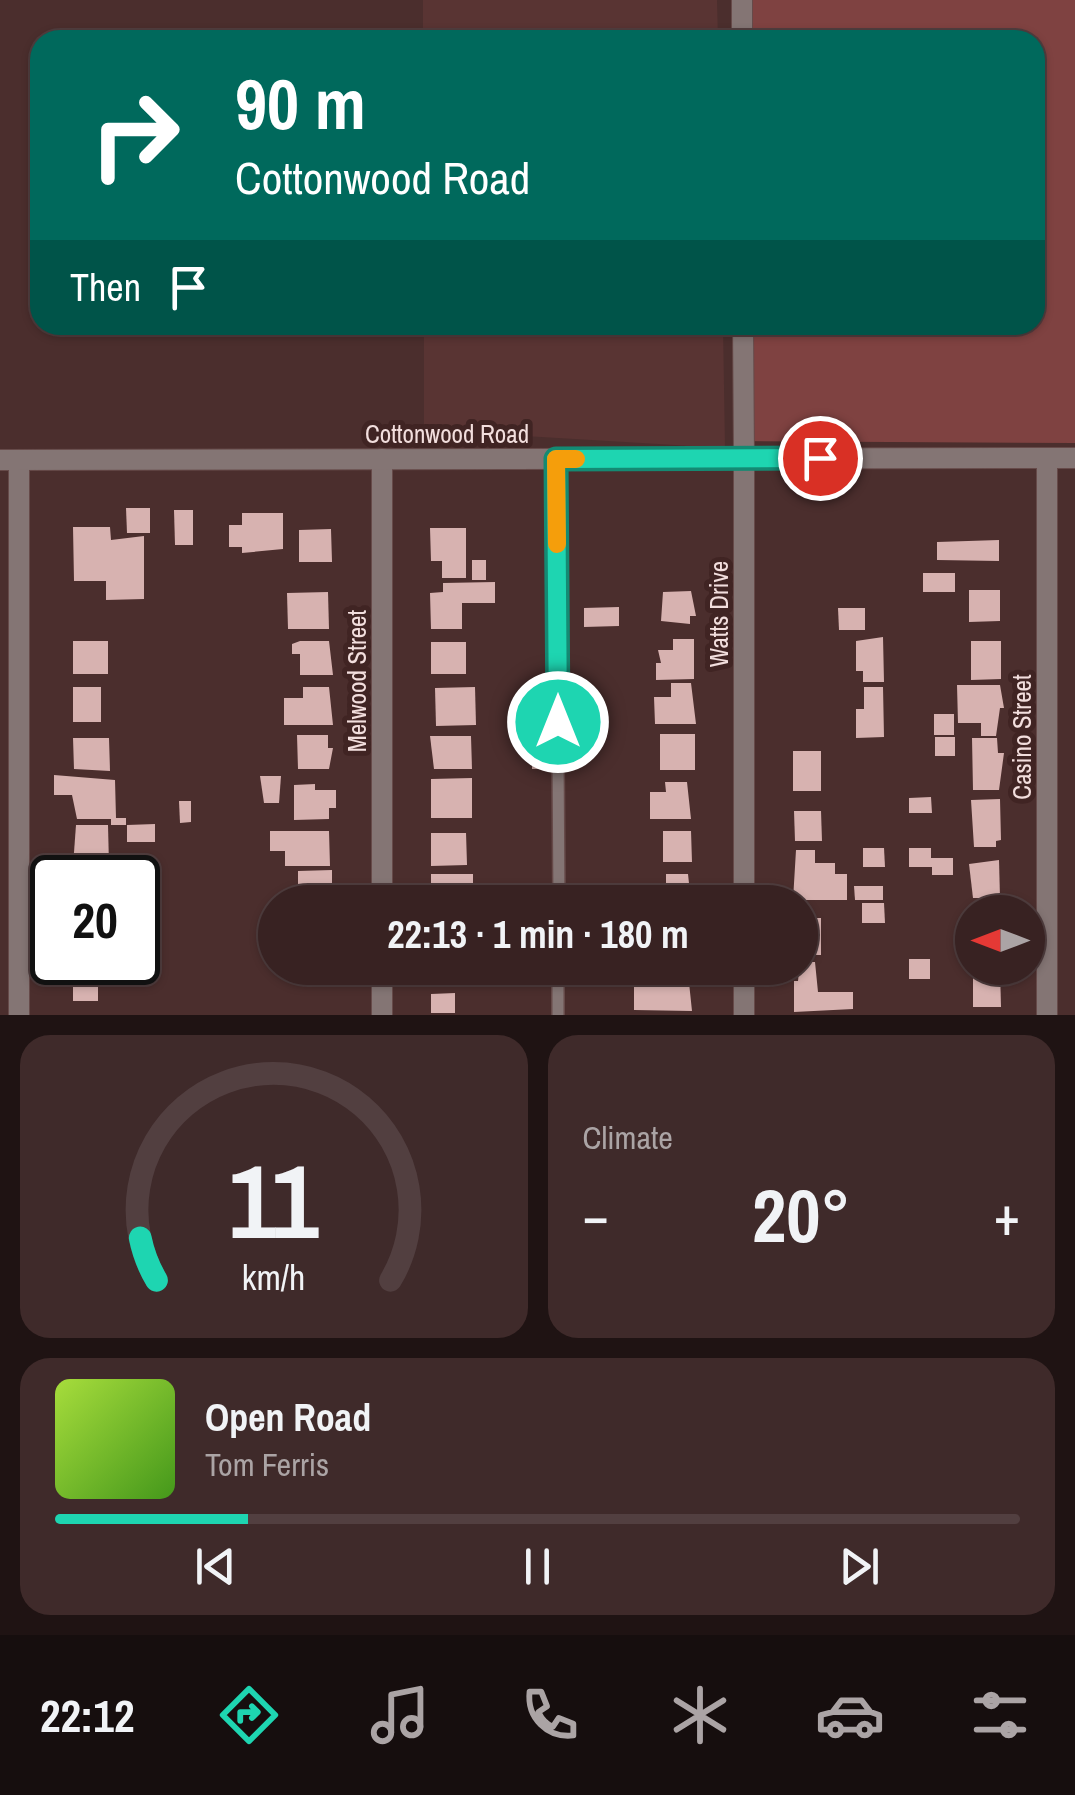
<!DOCTYPE html>
<html lang="en">
<head>
<meta charset="utf-8">
<style>
  :root { --surface:#382222; --page:#3f2a2a; --text:#f1f3f6; --muted:#aba4a5; --line:#523f40; --accent:#1ed5b1 }
  body { margin:0; font-family:"Archivo Narrow",sans-serif; background:var(--page); color:var(--text); height:100vh; display:flex; flex-direction:column; font-size:38px; white-space:nowrap }
  * { box-sizing:border-box; margin:0 }
  p { font-size:32px; color:var(--muted) }
  .icon { flex:none; width:55px; height:55px; fill:none; stroke:currentColor; stroke-width:2; stroke-linecap:round; stroke-linejoin:round }
  .map { position:relative; height:1015px; overflow:hidden }
  .details { display:flex; flex-direction:column; gap:20px; padding:20px; background:#1f1313; flex:1 }
  .details>* { flex:none }
  .guide { position:absolute; left:30px; top:30px; width:1015px; height:305px; border-radius:30px; box-shadow:0 2px 8px #0004,0 0 0 2px var(--line); background:#00695c; color:#fff; overflow:hidden }
  .needle { width:65px; rotate:270deg }
  .fabs { position:absolute; left:955px; top:895px; display:grid; gap:20px }
  .fabs a { display:grid; place-items:center; width:90px; height:90px; border-radius:50%; background:var(--surface); box-shadow:0 2px 8px #0004,0 0 0 2px var(--line); font-size:50px }
  .speed { position:absolute; left:30px; top:855px; display:flex; gap:20px; font-size:50px; font-weight:700; text-align:center }
  .speed>* { display:grid; place-content:center; width:130px; height:130px; border-radius:50%; background:var(--surface); box-shadow:0 2px 8px #0004,0 0 0 2px var(--line); line-height:1 }
  .speed .limit { border:5px solid #111; border-radius:15px; background:#fff; color:#111 }
  .pin { position:absolute; display:grid; place-items:center; width:85px; height:85px; color:#fff; margin:-42px; border:5px solid #fff; border-radius:50%; box-shadow:0 2px 10px #0007 }
  .me { position:absolute; width:110px; margin:-55px; rotate:0deg; stroke-linejoin:round; filter:drop-shadow(0 0 8px #0008) }
  .turn { display:flex; align-items:center; gap:35px; height:210px; padding:0 40px; font-size:45px }
  .turn .icon { width:130px; height:130px; stroke-width:2.5 }
  .turn b { display:block; font-size:70px; line-height:85px }
  .then { display:flex; align-items:center; height:95px; padding:0 40px; background:#0003; gap:20px; font-size:38px }
  .big { font-size:75px; font-weight:800; line-height:1.1 }
  .details .tile { flex:1; display:flex; flex-direction:column; justify-content:center; gap:15px; min-width:0; padding:0 35px; border-radius:30px; background:var(--page) }
  .details .dial { align-items:center; gap:0 }
  .dial svg { height:260px; overflow:visible; fill:none; stroke:var(--line); stroke-width:7; stroke-linecap:round; text-anchor:middle }
  .dial text { fill:var(--text); stroke:none }
  .song { display:flex; align-items:center; gap:30px }
  .cover { width:120px; height:120px; border-radius:15px; background:linear-gradient(135deg,hsl(80 70% 55%),hsl(100 70% 35%)) }
  .played { height:10px; border-radius:5px; background:linear-gradient(90deg,var(--accent) 20%,var(--line) 20%) }
  .keys { display:flex; justify-content:space-around; direction:ltr }
  .heat { display:flex; justify-content:space-between; align-items:center; font-size:55px; direction:ltr }
  .details .tiles { flex:1; display:grid; gap:20px; grid-template-columns:1fr 1fr }
  .tile:last-child { grid-column:span 2 }
  .trip { position:absolute; left:258px; top:885px; width:560px; height:100px; border-radius:50px; background:var(--surface); box-shadow:0 2px 8px #0004,0 0 0 2px var(--line); font-weight:800; line-height:100px; text-align:center }
  .menu { display:flex; height:160px; justify-content:space-around; align-items:center; background:#160e0e; color:var(--muted) }
  .menu .icon { width:70px; height:70px }
  .menu .current { color:var(--accent) }
  .menu b { font-size:45px; color:var(--text) }
  .map>svg:first-child { display:block }
  .built { fill:#593433 }
  .green { fill:#7f4241 }
  .building { fill:#d7b2b0 }
  .lines { fill:none; stroke-linecap:round; stroke-linejoin:round }
  .service-casing { stroke:#664a49; stroke-width:14 }
  .minor-casing { stroke:#664a49; stroke-width:22 }
  .tertiary-casing { stroke:#664a49; stroke-width:22 }
  .service { stroke:#847574; stroke-width:11 }
  .minor { stroke:#847574; stroke-width:20 }
  .tertiary { stroke:#847574; stroke-width:20 }
  .route-casing { stroke:#148a73; stroke-width:25 }
  .route { stroke:#1ed5b1; stroke-width:18 }
  .slow { stroke:#f59e0b; stroke-width:18 }
  .labels { text-anchor:middle; dominant-baseline:central; stroke-width:10; stroke-linejoin:round; paint-order:stroke }
  .street-label { font-size:25px; fill:#f2dedd; stroke:#402423 }
</style>
</head>
<body>
<div class="map">
<svg width="1075" height="1015" viewBox="0 0 1075 1015">
  <rect width="100%" height="100%" fill="#4b2e2d"/>
  <g class="built">
    <polygon points="423,0 717,0 718,40 423,40"/>
    <polygon points="424,325 723,325 725,448 424,430"/>
  </g>
  <polygon class="green" points="733,0 1075,0 1075,443 733,441 733,325 1035,325 1035,40 733,40"/>
  <g class="building">
    <polygon points="126,508 150,508 150,533 127,533"/>
    <polygon points="174,510 193,510 193,545 175,545"/>
    <polygon points="242,513 283,513 283,549 242,553 242,547 229,547 229,525 242,525"/>
    <polygon points="73,527 110,527 111,540 144,536 144,599 106,600 106,581 74,581"/>
    <polygon points="430,528 466,528 466,578 442,578 442,561 431,561"/>
    <polygon points="331,529 332,562 299,562 299,530"/>
    <polygon points="999,540 999,561 937,560 937,542"/>
    <rect x="472" y="560" width="14" height="20"/>
    <rect x="923" y="573" width="32" height="19"/>
    <polygon points="495,582 495,603 462,603 462,629 431,629 430,593 443,592 443,583"/>
    <polygon points="969,590 1000,590 1000,621 969,622"/>
    <polygon points="691,591 696,616 690,616 690,624 661,621 663,592"/>
    <polygon points="328,592 329,629 288,629 287,593"/>
    <polygon points="619,607 619,626 584,627 584,608"/>
    <polygon points="838,608 865,608 865,630 839,630"/>
    <polygon points="883,637 884,682 863,682 863,671 856,671 856,641"/>
    <polygon points="673,639 694,639 694,679 656,680 656,663 661,663 658,650 673,650"/>
    <rect x="73" y="641" width="35" height="33"/>
    <polygon points="300,641 329,641 333,675 300,675 300,654 292,654 292,644"/>
    <polygon points="971,641 1001,641 1001,679 971,680"/>
    <rect x="431" y="642" width="35" height="32"/>
    <polygon points="671,683 691,683 696,724 655,724 654,697 671,697"/>
    <polygon points="957,685 1000,685 1004,708 1000,708 996,736 981,736 981,723 958,723"/>
    <rect x="73" y="687" width="28" height="35"/>
    <polygon points="303,687 329,687 333,725 284,725 284,698 303,698"/>
    <polygon points="475,687 476,725 436,726 435,688"/>
    <polygon points="864,687 883,687 884,737 856,738 856,709 864,709"/>
    <rect x="934" y="714" width="20" height="21"/>
    <rect x="660" y="734" width="35" height="36"/>
    <polygon points="297,735 328,735 328,748 333,748 329,769 298,769"/>
    <polygon points="430,736 471,736 472,769 434,769"/>
    <rect x="935" y="737" width="20" height="19"/>
    <polygon points="73,738 109,738 110,771 74,769"/>
    <polygon points="972,738 997,738 998,753 1004,753 999,790 973,790"/>
    <rect x="532" y="745" width="19" height="24"/>
    <rect x="793" y="751" width="28" height="40"/>
    <polygon points="54,775 115,780 116,818 126,818 126,825 111,825 111,819 77,819 72,795 54,795"/>
    <polygon points="260,776 281,776 279,803 264,803"/>
    <polygon points="472,778 472,818 431,818 431,779"/>
    <polygon points="665,782 687,782 691,819 650,819 650,792 666,792"/>
    <polygon points="315,784 315,790 336,790 336,808 329,808 329,819 294,820 294,785"/>
    <polygon points="931,797 932,813 909,813 909,798"/>
    <polygon points="1000,799 1001,840 996,841 996,847 974,847 971,800"/>
    <polygon points="179,801 191,801 191,822 180,823"/>
    <polygon points="794,811 821,811 822,841 795,841"/>
    <polygon points="155,824 155,842 127,842 127,825"/>
    <polygon points="76,825 108,825 109,865 73,866"/>
    <polygon points="270,831 329,831 330,866 285,866 285,851 270,851"/>
    <polygon points="663,831 691,831 692,862 663,862"/>
    <polygon points="431,833 466,833 467,865 431,866"/>
    <polygon points="863,848 884,848 885,867 863,867"/>
    <polygon points="909,848 931,848 931,858 953,858 953,875 932,875 932,867 909,867"/>
    <polygon points="796,850 815,850 815,863 835,863 835,874 847,874 847,900 793,900"/>
    <polygon points="999,860 1000,898 973,898 969,864"/>
    <polygon points="127,870 151,870 151,892 138,892 138,878 127,878"/>
    <polygon points="332,870 332,902 298,902 298,871"/>
    <polygon points="431,874 473,874 473,901 431,902"/>
    <polygon points="666,874 688,874 691,902 650,902 650,890 666,890"/>
    <polygon points="854,886 883,886 883,900 855,900"/>
    <polygon points="862,903 884,903 885,923 862,923"/>
    <rect x="800" y="918" width="21" height="37"/>
    <rect x="909" y="959" width="21" height="20"/>
    <polygon points="800,962 815,962 818,992 853,992 853,1009 794,1012 794,981 798,981"/>
    <rect x="132" y="967" width="23" height="13"/>
    <polygon points="444,968 472,968 472,977 465,977 465,986 445,986"/>
    <polygon points="973,969 1000,969 1001,1007 973,1007"/>
    <polygon points="667,973 688,973 692,1011 634,1010 634,987 667,985"/>
    <rect x="73" y="976" width="25" height="25"/>
    <polygon points="455,993 455,1013 431,1013 431,994"/>
  </g>
  <g class="lines">
    <g class="service-casing">
      <g id="service">
        <polyline points="556,459 559,902"/>
        <polyline points="558,1015 558,968"/>
      </g>
    </g>
    <g class="minor-casing">
      <g id="minor">
        <polyline points="742,0 742,40"/>
        <polyline points="743,325 744,459"/>
        <polyline points="1047,458 1047,1015"/>
        <polyline points="382,459 382,902"/>
        <polyline points="19,460 19,1015"/>
        <polyline points="382,968 382,1015"/>
      </g>
    </g>
    <g class="tertiary-casing">
      <g id="tertiary">
        <polyline points="744,459 744,902"/>
        <polyline points="0,460 1075,458"/>
        <polyline points="744,968 744,1015"/>
      </g>
    </g>
    <use href="#service" class="service"/>
    <use href="#minor" class="minor"/>
    <use href="#tertiary" class="tertiary"/>
  </g>
  <g class="lines">
    <g class="route-casing">
      <polyline id="route" points="558,722 556,459 820,458"/>
    </g>
    <use href="#route" class="route"/>
    <polyline class="slow" points="557,544 556,459 576,459"/>
  </g>
  <g class="labels">
    <g class="street-label">
      <text x="447" y="434">Cottonwood Road</text>
      <text transform="translate(719 614) rotate(-90)">Watts Drive</text>
      <text transform="translate(357 681) rotate(-90)">Melwood Street</text>
      <text transform="translate(1022 737) rotate(-90)">Casino Street</text>
    </g>
  </g>
</svg>
<div class="fabs">
<a><svg class="needle" viewBox="-14 -14 28 28"><path d="M0-13l5 13h-10z" fill="#e53935"/><path d="M0 13l5-13h-10z" fill="#aba4a5"/></svg></a>
</div>
<div class="speed"><div class="limit">20</div></div>
<div class="pin" style="left:820px;top:458px;background:#d93025"><svg class="icon" aria-label="arrive" viewBox="0 0 24 24"><path d="M6 21V4h12l-3 4 3 4H6"/></svg></div>
<svg class="me" style="left:558px;top:722px" viewBox="-20 -20 40 40"><circle r="17" fill="#1ed5b1" stroke="#fff" stroke-width="3"/><path d="M0-11L8 9 0 5-8 9z" fill="#fff"/></svg>
<div class="trip">22:13 · 1 min · 180 m</div>
<div class="guide">
<div class="turn"><svg class="icon" aria-label="right" viewBox="0 0 24 24"><path d="M7 20v-9h11M14 6l5 5-5 5"/></svg><div><b>90 m</b>Cottonwood Road</div></div>
<div class="then">Then<svg class="icon" aria-label="arrive" viewBox="0 0 24 24"><path d="M6 21V4h12l-3 4 3 4H6"/></svg></div>
</div>
</div>
<section class="details">
<div class="tiles">
<div class="tile dial"><svg viewBox="0 0 100 80">
<path d="M14 69A42 42 0 1 1 86 69"/>
<path d="M14 69A42 42 0 0 1 9 56" stroke="#1ed5b1"/>
<text x="50" y="56" font-size="32" font-weight="700">11</text>
<text x="50" y="72" font-size="11">km/h</text>
</svg></div>
<div class="tile"><p>Climate</p>
<div class="heat"><a>−</a><b class="big">20°</b><a>+</a></div>
</div>
<div class="tile">
<div class="song"><i class="cover"></i><div><b>Open Road</b><p>Tom Ferris</p></div></div>
<div class="played"></div>
<div class="keys"><svg class="icon" aria-label="previous" viewBox="0 0 24 24"><path d="M18 5L8 12l10 7zM5 5v14"/></svg><svg class="icon" aria-label="pause" viewBox="0 0 24 24"><path d="M8 5v14M16 5v14"/></svg><svg class="icon" aria-label="next" viewBox="0 0 24 24"><path d="M6 5l10 7-10 7zM19 5v14"/></svg></div>
</div>
</div>
</section>
<nav class="menu">
<b>22:12</b>
<svg class="icon current" aria-label="directions" viewBox="0 0 24 24"><path d="M12 3l9 9-9 9-9-9zM9 14v-3h6M13 9l2 2-2 2"/></svg>
<svg class="icon" aria-label="music" viewBox="0 0 24 24"><path d="M9 18V5l10-2v13"/><circle cx="6" cy="18" r="3"/><circle cx="16" cy="16" r="3"/></svg>
<svg class="icon" aria-label="phone" viewBox="0 0 24 24"><path d="M5 4h4l2 5-3 2q2 4 5 5l2-3 5 2v4C11 20 4 13 5 4z"/></svg>
<svg class="icon" aria-label="climate" viewBox="0 0 24 24"><path d="M12 3v18M4 7l16 10M4 17L20 7"/></svg>
<svg class="icon" aria-label="car" viewBox="0 0 24 24"><path d="M5 17H2v-5l4-1 3-4h7l3 4 3 1v5h-3M9 17h6M6 11h13"/><circle cx="7" cy="17" r="2"/><circle cx="17" cy="17" r="2"/></svg>
<svg class="icon" aria-label="filters" viewBox="0 0 24 24"><path d="M4 7h16M4 17h16"/><circle cx="9" cy="7" r="2"/><circle cx="15" cy="17" r="2"/></svg>
</nav>
</body>
</html>
